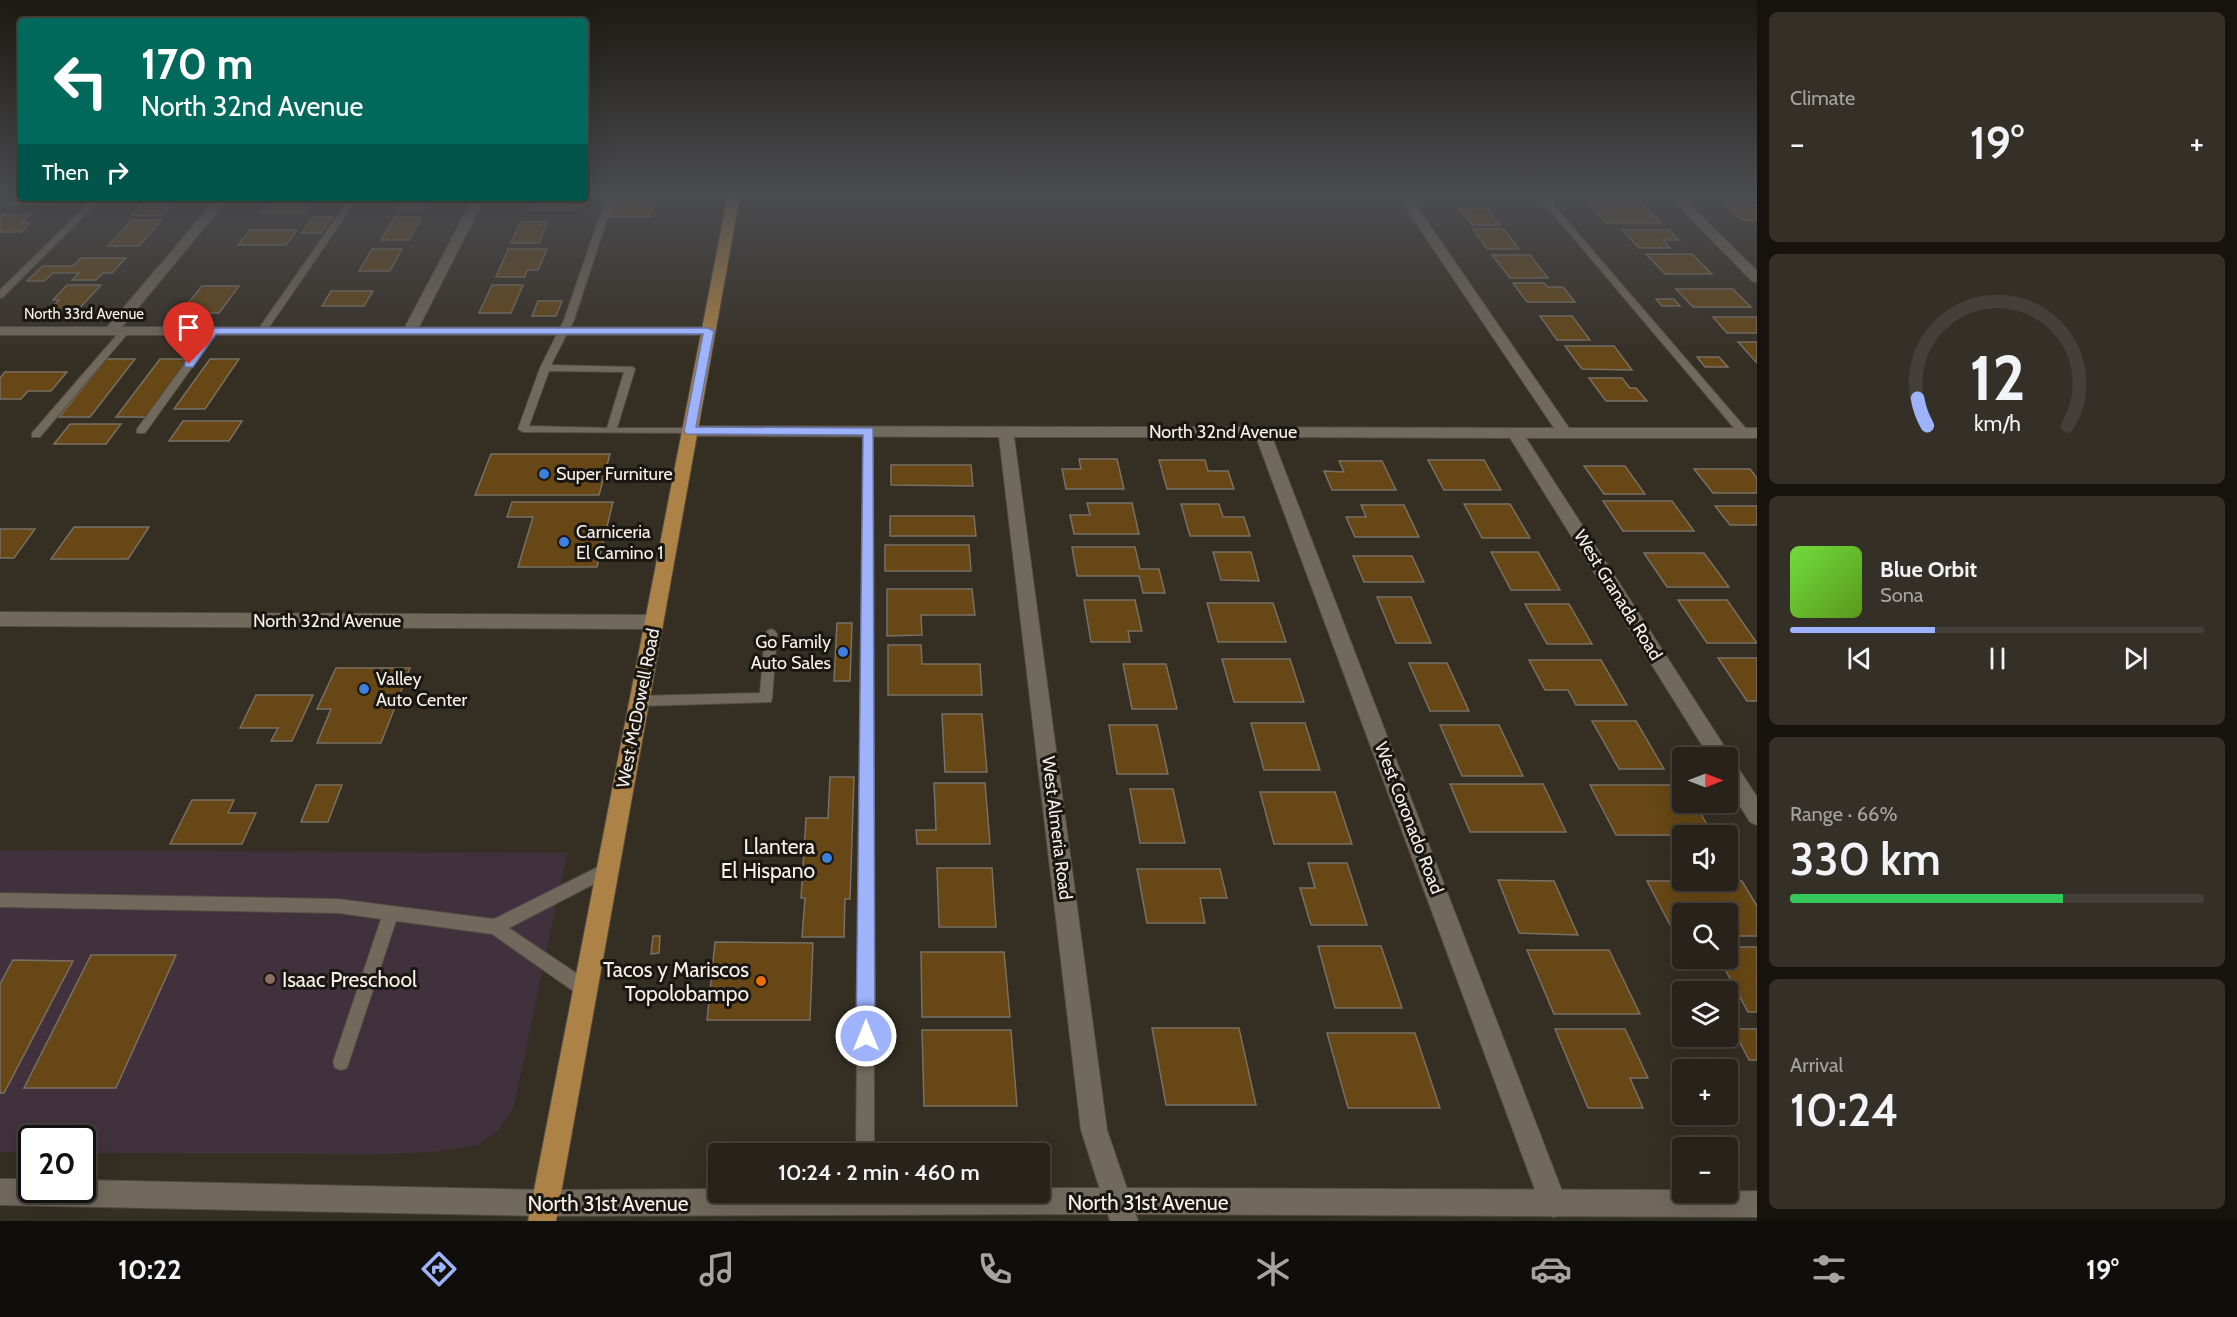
<!DOCTYPE html>
<html lang="en">
<head>
<meta charset="utf-8">
<style>
  :root { --surface:#28221a; --page:#342f27; --text:#f1f3f6; --muted:#a5a4a2; --line:#443f39; --accent:#9fb3fd }
  body { margin:0; font-family:Cabin,sans-serif; background:var(--page); color:var(--text); height:100vh; display:flex; flex-direction:column; font-size:22px; white-space:nowrap }
  * { box-sizing:border-box; margin:0 }
  p { font-size:20px; color:var(--muted) }
  .icon { flex:none; width:33px; height:33px; fill:none; stroke:currentColor; stroke-width:2; stroke-linecap:round; stroke-linejoin:round }
  .map { position:relative; flex:1; overflow:hidden }
  .drawer { display:flex; flex-direction:column; gap:12px; padding:12px; background:#16130e; width:480px }
  .drawer>* { flex:none }
  .top-card { position:absolute; left:18px; top:18px; width:570px; height:183px; border-radius:6px; box-shadow:0 6px 24px #0002,0 0 0 2px var(--line); background:#00695c; color:#fff; overflow:hidden }
  .needle { width:39px; rotate:90deg }
  .tools { position:absolute; left:1672px; top:747px; display:grid; gap:12px }
  .tools a { display:grid; place-items:center; width:66px; height:66px; border-radius:6px; background:var(--surface); box-shadow:0 6px 24px #0002,0 0 0 2px var(--line); font-size:30px }
  .speed { position:absolute; left:18px; top:1125px; display:flex; gap:12px; font-size:30px; font-weight:700; text-align:center }
  .speed>* { display:grid; place-content:center; width:78px; height:78px; border-radius:50%; background:var(--surface); box-shadow:0 6px 24px #0002,0 0 0 2px var(--line); line-height:1 }
  .speed .limit { border:3px solid #111; border-radius:9px; background:#fff; color:#111 }
  .pin { position:absolute; display:grid; place-items:center; width:51px; height:51px; color:#fff; margin:-62px -26px; border-radius:50% 50% 50% 0; rotate:-45deg; box-shadow:0 0 6px #0007 }
  .pin .icon { rotate:45deg }
  .me { position:absolute; width:66px; margin:-33px; rotate:0deg; stroke-linejoin:round; filter:drop-shadow(0 0 4px #0008) }
  .turn { display:flex; align-items:center; gap:21px; height:126px; padding:0 24px; font-size:27px }
  .turn .icon { width:78px; height:78px; stroke-width:2.5 }
  .turn b { display:block; font-size:42px; line-height:51px }
  .then { display:flex; align-items:center; height:57px; padding:0 24px; background:#0003; gap:12px; font-size:22px }
  .big { font-size:45px; font-weight:600; line-height:1.1 }
  .drawer .widget { flex:1; display:flex; flex-direction:column; justify-content:center; gap:9px; min-width:0; padding:0 21px; border-radius:9px; background:var(--page) }
  .drawer .dial { align-items:center; gap:0 }
  .dial svg { height:156px; overflow:visible; fill:none; stroke:var(--line); stroke-width:7; stroke-linecap:round; text-anchor:middle }
  .dial text { fill:var(--text); stroke:none }
  .song { display:flex; align-items:center; gap:18px }
  .cover { width:72px; height:72px; border-radius:9px; background:linear-gradient(135deg,hsl(100 70% 55%),hsl(90 70% 35%)) }
  .played { height:6px; border-radius:3px; background:linear-gradient(90deg,var(--accent) 35%,var(--line) 35%) }
  .keys { display:flex; justify-content:space-around; direction:ltr }
  .heat { display:flex; justify-content:space-between; align-items:center; font-size:33px; direction:ltr }
  .charge { height:9px; border-radius:4px; background:linear-gradient(90deg,#34c759 66%,var(--line) 0) }
  .trip { position:absolute; left:708px; top:1143px; width:342px; height:60px; border-radius:6px; background:var(--surface); box-shadow:0 6px 24px #0002,0 0 0 2px var(--line); font-weight:600; line-height:60px; text-align:center }
  .menu { display:flex; height:96px; justify-content:space-around; align-items:center; background:#100e0a; color:var(--muted) }
  .menu .icon { width:42px; height:42px }
  .menu .active { color:var(--accent) }
  .menu b { font-size:27px; color:var(--text) }
  main { display:flex; flex:1; min-height:0 }
  .map>svg:first-child { display:block }
  .education { fill:#41313c }
  .building { fill:#664715; stroke:#797064; stroke-width:1.5 }
  .lines { fill:none; stroke-linecap:round; stroke-linejoin:round }
  .service-casing { stroke:#514b41; stroke-width:2 }
  .minor-casing { stroke:#514b41; stroke-width:2 }
  .tertiary-casing { stroke:#514b41; stroke-width:2 }
  .primary-casing { stroke:#514b41; stroke-width:2 }
  .service { fill:#72695d; fill-rule:evenodd }
  .minor { fill:#72695d; fill-rule:evenodd }
  .tertiary { fill:#72695d; fill-rule:evenodd }
  .primary { fill:#ac8247; fill-rule:evenodd }
  .route { fill:#9fb3fd; stroke:#6774a4; stroke-width:1.5 }
  .shop-dot { fill:#3f7fe0; stroke:#1a1612; stroke-width:2 }
  .education-dot { fill:#8d6e63; stroke:#1a1612; stroke-width:2 }
  .food-dot { fill:#e8710a; stroke:#1a1612; stroke-width:2 }
  .labels { text-anchor:middle; dominant-baseline:central; stroke-width:6; stroke-linejoin:round; paint-order:stroke }
  .far-street-label { font-size:15px; fill:#f6f1ea; stroke:#1a1612 }
  .street-label { font-size:18px; fill:#f6f1ea; stroke:#1a1612 }
  .poi-label { font-size:18px; fill:#f6f1ea; stroke:#1a1612; text-anchor:start }
  .near-poi-label { font-size:21px; fill:#f6f1ea; stroke:#1a1612; text-anchor:end }
  .near-street-label { font-size:21px; fill:#f6f1ea; stroke:#1a1612 }
</style>
</head>
<body>
<main>
<div class="map">
<svg width="1757" height="1221" viewBox="0 0 1757 1221">
  <rect width="100%" height="100%" fill="#352e23"/>
  <polygon class="education" points="0,850 567,853 514,1106 499,1130 477,1145 434,1152 388,1154 83,1153 82,1138 32,1138 31,1152 0,1152"/>
  <g class="building">
    <polygon points="18,195 21,195 21,198 61,198 55,204 8,204"/>
    <polygon points="625,195 648,195 646,202 623,202"/>
    <polygon points="1452,195 1493,195 1495,198 1454,198"/>
    <polygon points="1592,195 1635,195 1639,199 1595,199"/>
    <polygon points="147,198 178,198 163,215 132,215"/>
    <polygon points="272,198 315,198 305,212 261,212"/>
    <polygon points="404,198 431,198 423,211 397,211"/>
    <polygon points="533,198 573,198 572,200 579,200 576,210 528,210"/>
    <polygon points="615,202 654,202 650,217 609,217"/>
    <polygon points="1589,205 1643,205 1661,223 1606,223"/>
    <polygon points="1725,205 1757,205 1757,220 1742,220"/>
    <polygon points="1460,209 1487,209 1500,225 1472,225"/>
    <polygon points="4,214 31,214 21,223 30,223 21,232 0,232 0,217"/>
    <polygon points="313,217 332,217 321,233 302,233"/>
    <polygon points="395,217 422,217 409,240 381,240"/>
    <polygon points="132,220 162,220 139,246 108,246"/>
    <polygon points="520,222 547,222 539,243 511,243"/>
    <polygon points="1473,229 1504,229 1519,249 1487,249"/>
    <polygon points="250,230 297,230 286,245 238,245"/>
    <polygon points="1622,230 1669,230 1679,240 1663,240 1670,248 1639,248"/>
    <polygon points="372,249 402,249 390,271 359,271"/>
    <polygon points="508,249 547,249 538,270 527,270 525,277 496,277"/>
    <polygon points="1646,254 1692,254 1712,274 1665,274"/>
    <polygon points="1492,255 1530,255 1548,278 1510,278"/>
    <polygon points="81,258 126,258 112,273 103,273 96,280 72,280 79,273 53,273 44,281 27,281 43,266 73,266"/>
    <polygon points="1513,283 1544,283 1548,287 1563,287 1575,302 1527,302"/>
    <polygon points="67,285 101,285 77,311 49,311 59,300 53,300"/>
    <polygon points="492,285 523,285 511,313 479,313"/>
    <polygon points="202,286 239,286 219,313 180,313"/>
    <polygon points="1676,289 1733,289 1751,307 1693,307"/>
    <polygon points="331,291 373,291 364,306 322,306"/>
    <polygon points="1656,299 1674,299 1680,306 1662,306"/>
    <polygon points="538,301 562,301 556,316 532,316"/>
    <polygon points="1540,316 1572,316 1590,340 1557,340"/>
    <polygon points="1713,317 1757,317 1757,333 1727,333"/>
    <polygon points="1738,342 1757,342 1757,363"/>
    <polygon points="1565,346 1614,346 1632,370 1582,369"/>
    <polygon points="1697,357 1719,357 1728,367 1705,367"/>
    <polygon points="106,359 135,359 90,417 59,417"/>
    <polygon points="160,359 190,359 147,417 116,417"/>
    <polygon points="210,359 239,359 205,409 174,409"/>
    <polygon points="5,372 67,372 51,391 28,391 21,399 0,399 0,378"/>
    <polygon points="1589,378 1622,378 1630,388 1636,388 1647,401 1606,401"/>
    <polygon points="183,421 242,421 229,441 169,441"/>
    <polygon points="70,424 121,424 106,444 54,444"/>
    <polygon points="491,454 610,454 599,495 475,495"/>
    <polygon points="1079,459 1117,459 1124,489 1066,489 1062,469 1081,469"/>
    <polygon points="1159,460 1205,460 1208,471 1228,471 1234,489 1167,489"/>
    <polygon points="1428,460 1484,460 1501,490 1444,490"/>
    <polygon points="1339,461 1382,461 1396,490 1332,490 1324,471 1344,472"/>
    <polygon points="891,465 971,465 973,486 891,485"/>
    <polygon points="1584,466 1625,466 1645,494 1604,494"/>
    <polygon points="1694,469 1750,469 1757,478 1757,493 1713,493"/>
    <polygon points="1603,501 1672,501 1694,531 1623,531"/>
    <polygon points="512,502 613,502 597,567 518,567 533,517 507,517"/>
    <polygon points="1087,503 1132,503 1139,534 1074,534 1070,515 1090,515"/>
    <polygon points="1181,504 1219,504 1223,517 1244,517 1250,536 1190,536"/>
    <polygon points="1464,504 1510,504 1530,538 1482,538"/>
    <polygon points="1361,505 1404,505 1419,537 1355,537 1346,517 1366,517"/>
    <polygon points="1715,506 1757,506 1757,525 1730,525"/>
    <polygon points="890,516 974,516 976,536 890,536"/>
    <polygon points="74,527 149,527 128,559 51,559"/>
    <polygon points="0,529 35,529 14,558 0,558"/>
    <polygon points="885,545 969,545 971,571 885,571"/>
    <polygon points="1072,547 1135,547 1140,569 1159,569 1165,593 1143,593 1139,576 1077,576"/>
    <polygon points="1213,552 1251,552 1259,581 1221,580"/>
    <polygon points="1491,552 1538,552 1560,590 1511,590"/>
    <polygon points="1644,553 1704,553 1729,587 1667,587"/>
    <polygon points="1353,556 1412,556 1424,582 1364,582"/>
    <polygon points="887,589 972,589 975,615 921,615 922,635 887,636"/>
    <polygon points="1377,597 1411,597 1431,643 1396,643"/>
    <polygon points="1084,600 1135,600 1142,631 1128,631 1130,642 1091,642"/>
    <polygon points="1678,600 1727,600 1757,643 1707,643"/>
    <polygon points="1207,603 1273,603 1286,642 1218,642"/>
    <polygon points="1525,604 1569,604 1592,644 1547,644"/>
    <polygon points="837,623 852,623 850,681 834,681"/>
    <polygon points="888,645 921,645 922,664 980,664 982,695 888,695"/>
    <polygon points="1718,658 1757,658 1757,701 1747,701"/>
    <polygon points="1222,659 1290,659 1304,702 1234,702"/>
    <polygon points="1529,660 1601,660 1627,705 1576,705 1568,690 1545,690"/>
    <polygon points="1409,663 1447,663 1469,711 1430,711"/>
    <polygon points="1123,664 1166,664 1177,709 1132,709"/>
    <polygon points="336,668 410,668 381,743 317,743 331,709 317,709"/>
    <polygon points="256,695 313,695 292,741 271,741 278,728 240,728"/>
    <polygon points="942,714 982,714 987,772 945,772"/>
    <polygon points="1592,721 1636,721 1664,769 1619,769"/>
    <polygon points="1251,723 1305,723 1320,770 1264,770"/>
    <polygon points="1109,725 1157,725 1168,774 1117,774"/>
    <polygon points="1440,725 1499,725 1523,776 1462,776"/>
    <polygon points="830,777 854,777 850,899 845,899 844,937 802,937 805,898 801,898 806,818 828,818"/>
    <polygon points="934,783 985,783 990,844 917,844 916,830 936,830"/>
    <polygon points="1450,784 1543,784 1566,832 1470,832"/>
    <polygon points="316,785 342,785 328,822 301,822"/>
    <polygon points="1590,785 1683,785 1683,802 1694,802 1713,835 1616,835"/>
    <polygon points="1130,789 1173,789 1185,843 1140,843"/>
    <polygon points="1260,792 1335,792 1352,844 1274,844"/>
    <polygon points="192,800 234,800 228,813 256,813 242,844 170,844"/>
    <polygon points="1308,863 1347,863 1367,925 1311,925 1300,888 1315,888"/>
    <polygon points="937,868 992,868 996,927 939,927"/>
    <polygon points="1137,869 1220,869 1227,898 1200,898 1205,923 1147,923"/>
    <polygon points="1498,880 1554,881 1578,935 1519,933"/>
    <polygon points="1647,881 1742,881 1757,906 1757,936 1728,936 1728,914 1683,914 1683,936 1676,936"/>
    <polygon points="653,936 660,936 659,953 651,954"/>
    <polygon points="715,942 813,943 810,1020 707,1020"/>
    <polygon points="1318,946 1381,946 1402,1008 1335,1008"/>
    <polygon points="1728,947 1757,947 1757,1012 1748,1012 1719,958 1728,958"/>
    <polygon points="1527,950 1609,950 1640,1014 1554,1014"/>
    <polygon points="921,952 1004,952 1010,1017 922,1017"/>
    <polygon points="91,955 176,955 116,1088 24,1088"/>
    <polygon points="13,960 73,961 4,1093 0,1093 0,984"/>
    <polygon points="1152,1028 1239,1028 1256,1105 1166,1105"/>
    <polygon points="1555,1029 1625,1029 1648,1078 1630,1078 1643,1108 1588,1108"/>
    <polygon points="1733,1029 1757,1029 1757,1060 1749,1060"/>
    <polygon points="922,1030 1011,1030 1017,1106 924,1106"/>
    <polygon points="1327,1033 1415,1033 1440,1108 1348,1108"/>
  </g>
  <g class="lines">
    <g class="service-casing">
      <g id="service">
        <path d="M607,195H615L574,320L551,365L633,367L635,369L617,428H690L694,429V433L523,432L518,429L540,368L564,320ZM549,371L624,372L607,428L529,426Z"/>
        <polygon points="1537,195 1545,195 1748,431 1748,435 1740,435"/>
        <polygon points="94,198 102,198 3,297 0,298 0,290"/>
        <polygon points="350,198 358,198 265,333 259,333 257,331"/>
        <polygon points="125,328 128,329 128,333 40,437 32,437 32,433 122,329"/>
        <polygon points="213,328 218,331 145,433 137,433 137,429 210,329"/>
        <polygon points="868,428 873,431 874,1154 856,1154 863,431"/>
        <polygon points="771,629 775,631 777,634 772,698 771,702 639,706 634,705 633,701 634,697 639,696 760,693 765,634 767,631"/>
        <polygon points="608,862 613,864 615,869 613,874 509,928 591,983 593,989 591,995 585,997 579,995 492,934 396,921 347,1068 341,1070 335,1068 333,1062 381,919 338,913 0,907 0,893 338,899 494,919"/>
      </g>
    </g>
    <g class="minor-casing">
      <g id="minor">
        <polygon points="1397,195 1409,195 1569,428 1757,428 1757,438 1526,438 1728,752 1730,761 1735,763 1757,797 1757,825 1750,822 1728,787 1728,758 1710,758 1510,438 1272,437 1567,1204 1564,1214 1554,1217 1544,1214 1256,437 1014,437 1107,1130 1138,1221 1110,1221 1081,1130 999,437 690,436 682,431 690,426 1554,428"/>
        <polygon points="1667,195 1680,195 1757,271 1757,282 1752,281"/>
        <polygon points="217,198 229,198 122,327 405,327 473,198 485,198 419,327 708,327 715,331 708,335 0,335 0,327 107,327"/>
        <polygon points="0,612 654,615 660,617 663,622 660,627 654,629 0,626"/>
      </g>
    </g>
    <g class="tertiary-casing">
      <polygon id="tertiary" points="0,1179 32,1179 32,1190 82,1190 82,1180 545,1190 718,1189 718,1192 1040,1192 1040,1188 1117,1188 1683,1190 1683,1192 1757,1191 1757,1217 1117,1214 545,1216 0,1205"/>
    </g>
    <g class="primary-casing">
      <polygon id="primary" points="728,195 740,195 556,1221 528,1221"/>
    </g>
    <use href="#service" class="service"/>
    <use href="#minor" class="minor"/>
    <use href="#tertiary" class="tertiary"/>
    <use href="#primary" class="primary"/>
  </g>
  <linearGradient id="sky" x2="0" y2="1"><stop stop-color="#1d1913"/><stop offset="0.53" stop-color="#4b4c50"/><stop offset="1" stop-color="#4b4c50" stop-opacity="0"/></linearGradient>
  <rect width="1757" height="366" fill="url(#sky)"/>
  <polygon class="route" points="213,328 708,328 714,331 696,427 873,428 875,1036 872,1043 866,1046 859,1043 856,1036 863,435 686,434 684,431 703,334 216,334 193,367 185,367 185,362 210,329"/>
  <g class="shop-dot">
    <circle cx="544" cy="474" r="6"/>
    <circle cx="564" cy="542" r="6"/>
    <circle cx="843" cy="652" r="6"/>
    <circle cx="364" cy="689" r="6"/>
    <circle cx="827" cy="858" r="6"/>
  </g>
  <circle class="education-dot" cx="270" cy="979" r="6"/>
  <circle class="food-dot" cx="761" cy="981" r="6"/>
  <g class="labels">
    <g class="far-street-label">
      <text x="84" y="314">North 33rd Avenue</text>
    </g>
    <g class="street-label">
      <text x="1223" y="432">North 32nd Avenue</text>
      <text transform="translate(1618 595) rotate(58)">West Granada Road</text>
      <text x="327" y="621">North 32nd Avenue</text>
      <text transform="translate(638 708) rotate(-79)">West McDowell Road</text>
      <text transform="translate(1409 818) rotate(69)">West Coronado Road</text>
      <text transform="translate(1057 828) rotate(83)">West Almeria Road</text>
    </g>
    <g class="poi-label">
      <text x="556" y="474">Super Furniture</text>
      <text x="576" y="532">Carniceria<tspan x="576" dy="21">El Camino 1</tspan></text>
      <text x="831" y="642" text-anchor="end">Go Family<tspan x="831" dy="21">Auto Sales</tspan></text>
      <text x="376" y="679">Valley<tspan x="376" dy="21">Auto Center</tspan></text>
    </g>
    <g class="near-poi-label">
      <text x="815" y="846">Llantera<tspan x="815" dy="24">El Hispano</tspan></text>
      <text x="749" y="969">Tacos y Mariscos<tspan x="749" dy="24">Topolobampo</tspan></text>
      <text x="282" y="979" text-anchor="start">Isaac Preschool</text>
    </g>
    <g class="near-street-label">
      <text x="1148" y="1202">North 31st Avenue</text>
      <text x="608" y="1203">North 31st Avenue</text>
    </g>
  </g>
</svg>
<div class="tools">
<a><svg class="needle" viewBox="-14 -14 28 28"><path d="M0-13l5 13h-10z" fill="#e53935"/><path d="M0 13l5-13h-10z" fill="#a5a4a2"/></svg></a>
<a><svg class="icon" aria-label="sound" viewBox="0 0 24 24"><path d="M4 9h4l5-4v14l-5-4H4zM17 9q2 3 0 6"/></svg></a>
<a><svg class="icon" aria-label="search" viewBox="0 0 24 24"><circle cx="10" cy="10" r="6"/><path d="M15 15l6 6"/></svg></a>
<a><svg class="icon" aria-label="layers" viewBox="0 0 24 24"><path d="M12 4l9 5-9 5-9-5zM3 14l9 5 9-5"/></svg></a>
<a>+</a>
<a>−</a>
</div>
<div class="speed"><div class="limit">20</div></div>
<div class="pin" style="left:189px;top:364px;background:#d93025"><svg class="icon" aria-label="arrive" viewBox="0 0 24 24"><path d="M6 21V4h12l-3 4 3 4H6"/></svg></div>
<svg class="me" style="left:866px;top:1036px" viewBox="-20 -20 40 40"><circle r="17" fill="#9fb3fd" stroke="#fff" stroke-width="3"/><path d="M0-11L8 9 0 5-8 9z" fill="#fff"/></svg>
<div class="trip">10:24 · 2 min · 460 m</div>
<div class="top-card">
<div class="turn"><svg class="icon" aria-label="left" viewBox="0 0 24 24"><path d="M17 20v-9H6M10 6l-5 5 5 5"/></svg><div><b>170 m</b>North 32nd Avenue</div></div>
<div class="then">Then<svg class="icon" aria-label="right" viewBox="0 0 24 24"><path d="M7 20v-9h11M14 6l5 5-5 5"/></svg></div>
</div>
</div>
<section class="drawer">
<div class="widget"><p>Climate</p>
<div class="heat"><a>−</a><b class="big">19°</b><a>+</a></div>
</div>
<div class="widget dial"><svg viewBox="0 0 100 80">
<path d="M14 69A42 42 0 1 1 86 69"/>
<path d="M14 69A42 42 0 0 1 9 55" stroke="#9fb3fd"/>
<text x="50" y="56" font-size="32" font-weight="700">12</text>
<text x="50" y="72" font-size="11">km/h</text>
</svg></div>
<div class="widget">
<div class="song"><i class="cover"></i><div><b>Blue Orbit</b><p>Sona</p></div></div>
<div class="played"></div>
<div class="keys"><svg class="icon" aria-label="previous" viewBox="0 0 24 24"><path d="M18 5L8 12l10 7zM5 5v14"/></svg><svg class="icon" aria-label="pause" viewBox="0 0 24 24"><path d="M8 5v14M16 5v14"/></svg><svg class="icon" aria-label="next" viewBox="0 0 24 24"><path d="M6 5l10 7-10 7zM19 5v14"/></svg></div>
</div>
<div class="widget"><p>Range · 66%</p><b class="big">330 km</b><div class="charge"></div></div>
<div class="widget"><p>Arrival</p><b class="big">10:24</b></div>
</section>
</main>
<nav class="menu">
<b>10:22</b>
<svg class="icon active" aria-label="directions" viewBox="0 0 24 24"><path d="M12 3l9 9-9 9-9-9zM9 14v-3h6M13 9l2 2-2 2"/></svg>
<svg class="icon" aria-label="music" viewBox="0 0 24 24"><path d="M9 18V5l10-2v13"/><circle cx="6" cy="18" r="3"/><circle cx="16" cy="16" r="3"/></svg>
<svg class="icon" aria-label="phone" viewBox="0 0 24 24"><path d="M5 4h4l2 5-3 2q2 4 5 5l2-3 5 2v4C11 20 4 13 5 4z"/></svg>
<svg class="icon" aria-label="climate" viewBox="0 0 24 24"><path d="M12 3v18M4 7l16 10M4 17L20 7"/></svg>
<svg class="icon" aria-label="car" viewBox="0 0 24 24"><path d="M5 17H2v-5l4-1 3-4h7l3 4 3 1v5h-3M9 17h6M6 11h13"/><circle cx="7" cy="17" r="2"/><circle cx="17" cy="17" r="2"/></svg>
<svg class="icon" aria-label="filters" viewBox="0 0 24 24"><path d="M4 7h16M4 17h16"/><circle cx="9" cy="7" r="2"/><circle cx="15" cy="17" r="2"/></svg>
<b>19°</b>
</nav>
</body>
</html>
